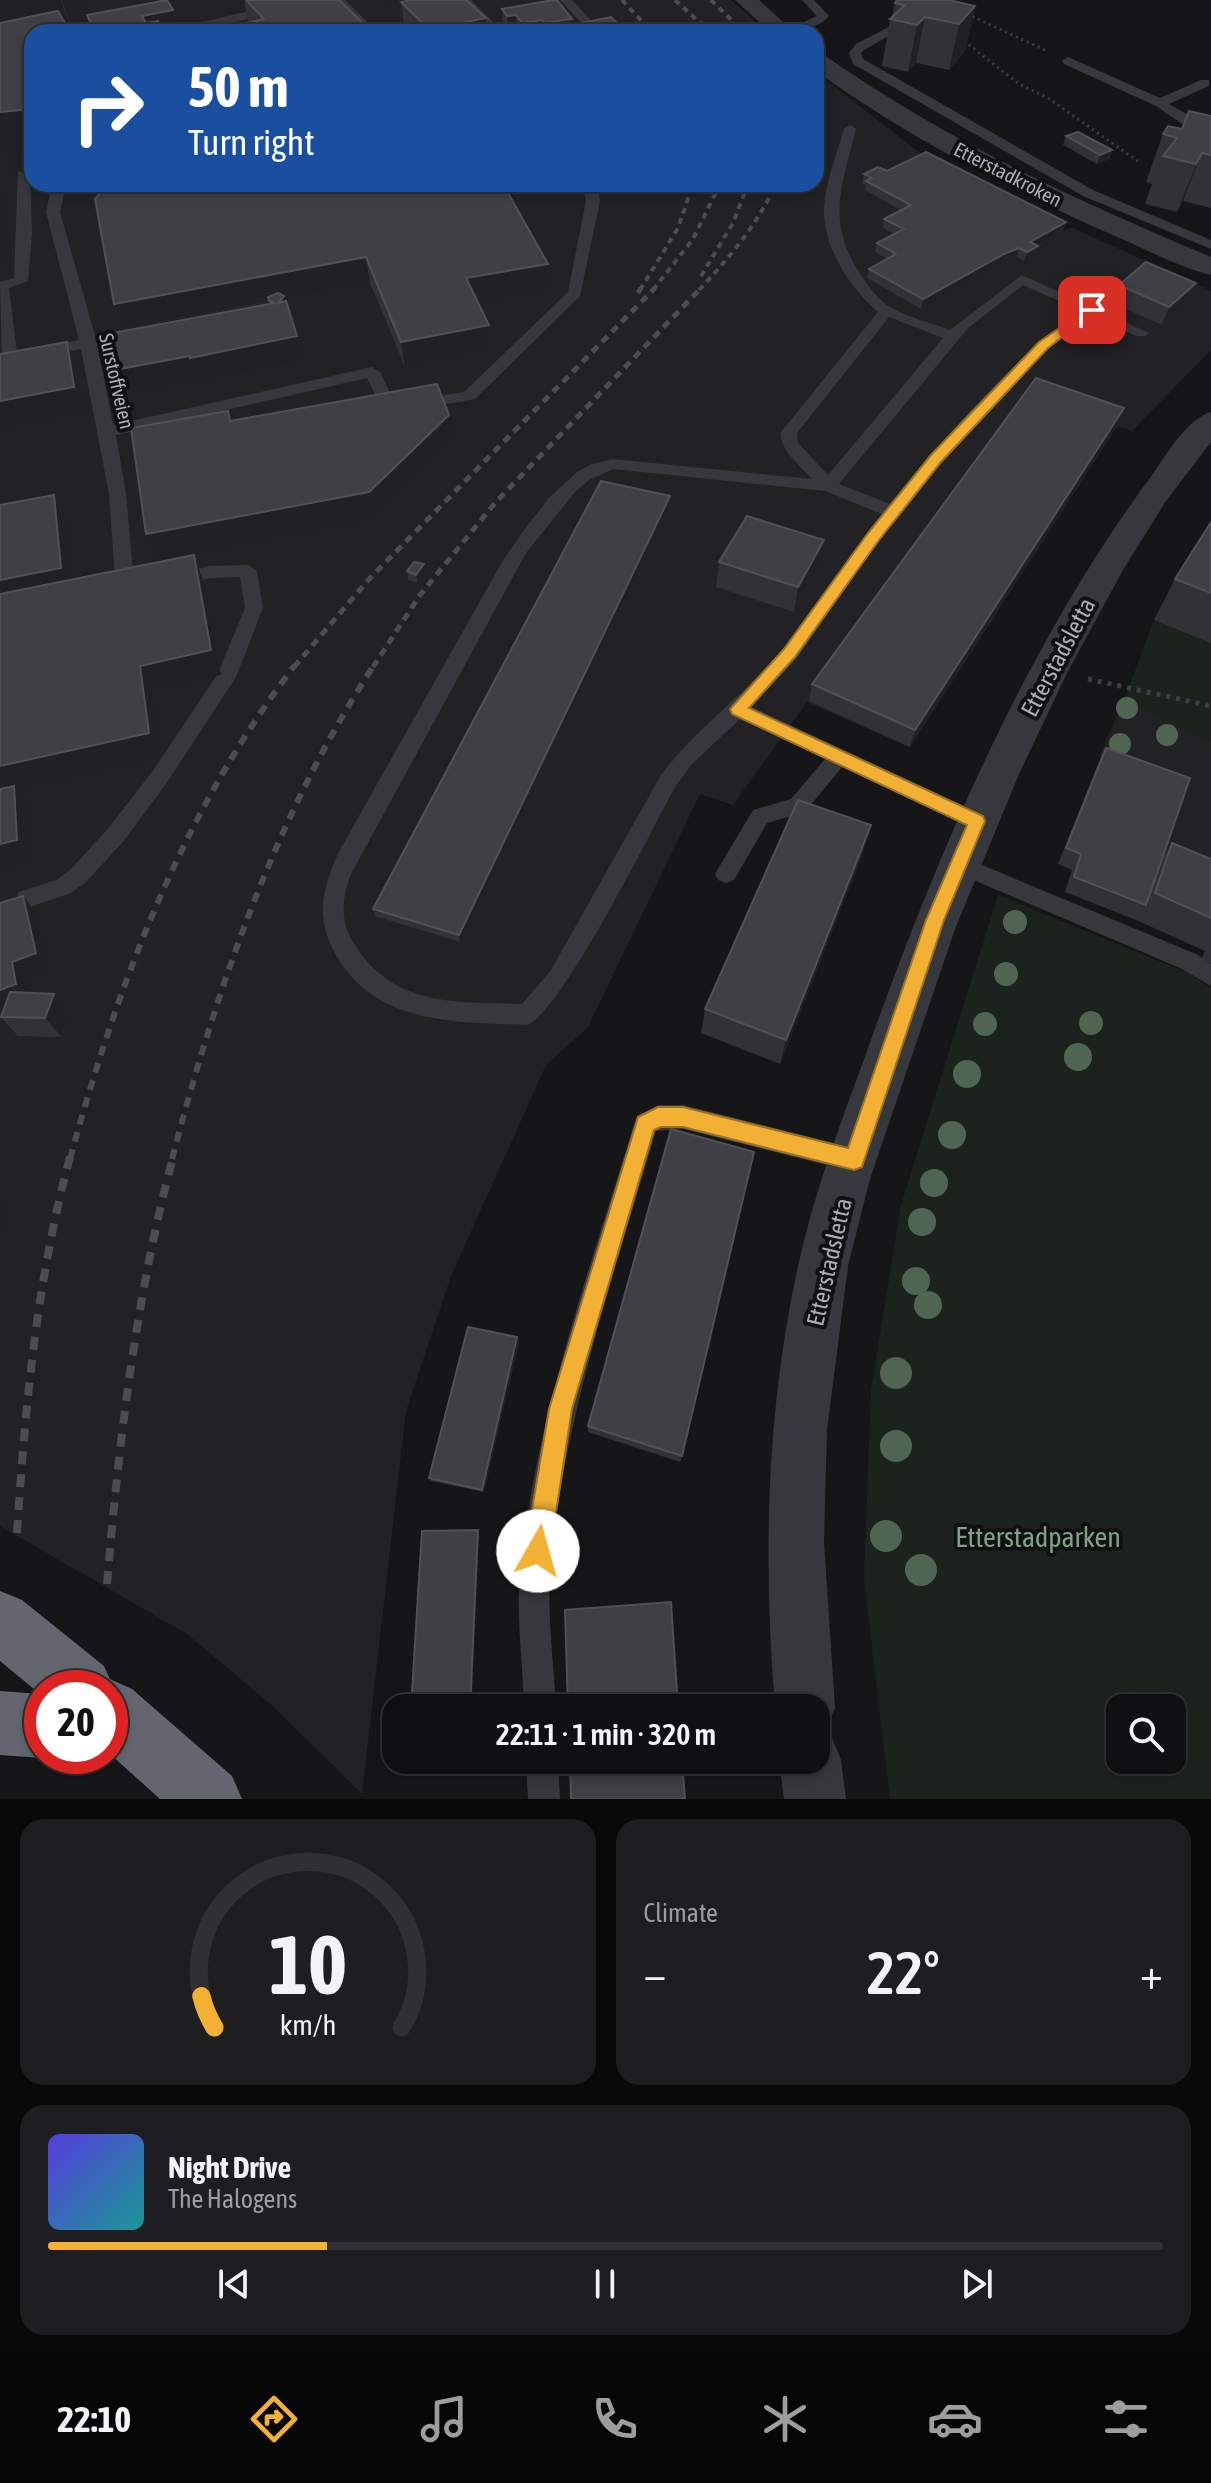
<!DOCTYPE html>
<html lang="en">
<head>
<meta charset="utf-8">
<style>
  :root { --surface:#101012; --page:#1e1e20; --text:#f1f3f6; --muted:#9c9d9f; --line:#303032; --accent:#f2b134 }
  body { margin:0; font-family:"Asap Condensed",sans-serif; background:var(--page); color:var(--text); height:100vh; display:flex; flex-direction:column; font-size:30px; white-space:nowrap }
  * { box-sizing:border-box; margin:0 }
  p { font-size:26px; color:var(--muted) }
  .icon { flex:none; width:44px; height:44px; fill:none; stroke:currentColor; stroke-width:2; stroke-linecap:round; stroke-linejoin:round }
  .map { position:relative; height:1799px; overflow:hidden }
  .sheet { display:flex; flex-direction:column; gap:20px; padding:20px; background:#09090a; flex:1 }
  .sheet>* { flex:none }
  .top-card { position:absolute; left:24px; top:24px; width:800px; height:168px; border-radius:24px; box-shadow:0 4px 12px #0003,0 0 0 2px var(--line); background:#1a4fa0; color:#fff; overflow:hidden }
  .tools { position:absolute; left:1106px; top:1694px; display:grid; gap:16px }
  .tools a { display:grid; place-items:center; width:80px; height:80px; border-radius:16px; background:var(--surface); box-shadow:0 4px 12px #0003,0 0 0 2px var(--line); font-size:40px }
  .speed { position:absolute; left:24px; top:1670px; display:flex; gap:16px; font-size:40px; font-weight:700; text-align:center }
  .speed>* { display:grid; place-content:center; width:104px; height:104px; border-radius:50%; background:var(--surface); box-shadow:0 4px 12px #0003,0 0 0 2px var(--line); line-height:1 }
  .speed .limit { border:12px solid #d22; background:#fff; color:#111 }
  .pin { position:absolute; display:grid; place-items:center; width:68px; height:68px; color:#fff; margin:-34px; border-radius:16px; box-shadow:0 4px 12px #0006 }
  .me { position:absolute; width:88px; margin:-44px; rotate:7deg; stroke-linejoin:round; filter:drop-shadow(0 0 6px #0008) }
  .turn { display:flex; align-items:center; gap:28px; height:168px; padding:0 32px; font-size:36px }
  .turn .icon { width:104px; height:104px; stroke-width:2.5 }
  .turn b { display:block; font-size:56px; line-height:68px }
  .big { font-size:60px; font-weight:600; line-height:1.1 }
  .sheet .tile { flex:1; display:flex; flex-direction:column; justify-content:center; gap:12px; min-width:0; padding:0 28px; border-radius:24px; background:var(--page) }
  .sheet .dial { align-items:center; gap:0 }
  .dial svg { height:208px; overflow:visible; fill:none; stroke:var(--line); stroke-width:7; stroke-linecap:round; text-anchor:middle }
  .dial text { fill:var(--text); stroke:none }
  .song { display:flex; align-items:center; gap:24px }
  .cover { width:96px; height:96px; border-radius:12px; background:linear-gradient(135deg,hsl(250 70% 55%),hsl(180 70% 35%)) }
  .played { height:8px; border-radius:4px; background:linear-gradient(90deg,var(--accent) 25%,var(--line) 25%) }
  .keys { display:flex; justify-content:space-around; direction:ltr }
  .heat { display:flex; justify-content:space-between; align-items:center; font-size:44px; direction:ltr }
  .sheet .tiles { flex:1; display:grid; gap:20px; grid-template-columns:1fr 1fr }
  .tile:last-child { grid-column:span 2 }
  .trip { position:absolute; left:382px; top:1694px; width:448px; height:80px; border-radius:24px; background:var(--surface); box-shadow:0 4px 12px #0003,0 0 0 2px var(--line); font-weight:600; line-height:80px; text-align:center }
  .dock { display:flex; height:128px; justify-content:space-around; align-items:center; background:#060607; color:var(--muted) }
  .dock .icon { width:56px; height:56px }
  .dock .on { color:var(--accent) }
  .dock b { font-size:36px; color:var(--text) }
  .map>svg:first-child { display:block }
  .built { fill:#222225 }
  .green { fill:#1c231d; fill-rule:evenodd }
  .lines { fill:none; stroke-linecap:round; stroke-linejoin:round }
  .path-far1 { stroke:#3d3f44; stroke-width:3; stroke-dasharray:2 4; stroke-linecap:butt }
  .path { stroke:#3d3f44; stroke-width:5; stroke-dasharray:4 6; stroke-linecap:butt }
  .lane { fill:#37383d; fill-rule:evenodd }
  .street { fill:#37383d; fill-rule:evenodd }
  .highway { fill:#63666e; fill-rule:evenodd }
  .rail-far3 { stroke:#4a4c52; stroke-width:4; stroke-dasharray:6 5; stroke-linecap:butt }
  .rail-far2 { stroke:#4a4c52; stroke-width:5; stroke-dasharray:8 6; stroke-linecap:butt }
  .rail-far1 { stroke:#4a4c52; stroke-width:6; stroke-dasharray:10 8; stroke-linecap:butt }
  .rail { stroke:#4a4c52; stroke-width:8; stroke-dasharray:13 10; stroke-linecap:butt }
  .tree { fill:#506452 }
  .wall { fill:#323236 }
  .shaded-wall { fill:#212124 }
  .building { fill:#3f3f44; stroke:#4f5156; stroke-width:2 }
  .route { fill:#f2b134; stroke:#9d7322; stroke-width:2 }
  .labels { text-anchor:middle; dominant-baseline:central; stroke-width:8; stroke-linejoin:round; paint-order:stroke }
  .far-street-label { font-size:20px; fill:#a8adb8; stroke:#111113 }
  .street-label { font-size:24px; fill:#a8adb8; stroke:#111113 }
  .near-park-label { font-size:28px; fill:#7fa381; stroke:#111113 }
</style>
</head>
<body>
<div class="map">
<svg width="1211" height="1799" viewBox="0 0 1211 1799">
  <rect width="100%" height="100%" fill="#161618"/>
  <g class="built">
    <polygon points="0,0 731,0 767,32 32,32 32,184 816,184 816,77 823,78 928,159 1062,231 1071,227 1211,291 1211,350 1132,431 1117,426 908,747 807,702 733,805 700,794 588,1027 546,1065 451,1276 406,1411 362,1794 275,1708 187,1634 0,1526"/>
    <polygon points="1124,700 1211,741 1211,905 1147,875 1181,792 1099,757"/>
  </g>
  <g class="green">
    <polygon points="1211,525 1211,741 1124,700 1152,626"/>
    <path d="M998,895L1188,973L1211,988V1799H890L864,1579L871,1390L901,1205ZM1172,1708V1760H1120V1708Z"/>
  </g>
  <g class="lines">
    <g class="path-far1">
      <polyline points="967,14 1045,50"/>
      <polyline points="964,41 1019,84 1048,98 1139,162"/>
    </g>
    <polyline class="path" points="1088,679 1211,706"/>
    <g class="lane">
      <polygon points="297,0 318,0 197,32 185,32 189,25"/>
      <polygon points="333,0 345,0 377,32 364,32"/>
      <polygon points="459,0 471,0 503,32 490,32"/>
      <polygon points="560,0 572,0 602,32 590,32"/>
      <path d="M802,0H814L829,16C818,29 797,32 781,32L817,16Z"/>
      <polygon points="908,17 918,19 864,50 861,53 863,59 1093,190 1211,240 1211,249 1083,196 853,64 849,53 856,44"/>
      <polygon points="1068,57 1160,98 1201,80 1209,80 1209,86 1169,104 1211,128 1211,137 1185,126 1156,106 1064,64 1062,61"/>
      <path d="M850,125L856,129C843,183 825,219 859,272C867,284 878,301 892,308C909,318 932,323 950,330L1022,275L1149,333L1146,336H1136L1093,316L1049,348L942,463L879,541L797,658L752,707L984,815L988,821L984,827L977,829L970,827L842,767L805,812L767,823L734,880L726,883L718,880L715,874L753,810L791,799L825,759L740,719L692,764L675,787C652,829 562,1012 527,1025C455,1022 374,1025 335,953C314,915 323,885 341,848L502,562L524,530L549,498L577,472L592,464L613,459L812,479C801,466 779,450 781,432L878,312C849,287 823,247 824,208C825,181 837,155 844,129ZM1023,285L1081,311C1008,364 947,434 890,504L839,484L968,328ZM889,317L943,338L828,475L798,443L797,433ZM613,469L825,491L882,514C847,557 818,605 784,647C746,694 696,728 661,775L551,970L522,1004C456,1002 394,1007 355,945C340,923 341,899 351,874L526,553L575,492L589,480Z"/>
      <polygon points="18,171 30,174 32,233 28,281 9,288 17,353 79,340 46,212 52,184 66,184 60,212 97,343 113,425 372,367 380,372 395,403 464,392 568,292 586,201 583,184 597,184 600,201 580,296 475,399 390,414 382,409 367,378 116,435 126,494 134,583 141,589 138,594 125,597 116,591 109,494 81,349 10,364 2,359 0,282 14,278"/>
      <polygon points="73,184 185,184 178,188 130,194 80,188"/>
      <polygon points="248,565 257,571 263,608 236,677 166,784 122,843 86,882 71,893 27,908 19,906 16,899 19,892 56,880 70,870 106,831 152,772 217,675 245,608 240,577 210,578 173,586 164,580 167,576 210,566"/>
      <polygon points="958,855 1196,954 1211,964 1211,986 1180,968 950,870 947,864 950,858"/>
      <path d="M658,1105H683L854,1148L863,1152L867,1160L863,1168L854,1172L683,1129L656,1131C614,1277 562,1422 550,1574C547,1618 554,1664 556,1708H524C523,1664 516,1617 520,1574C535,1419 589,1272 634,1124L637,1116Z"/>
      <polygon points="526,1760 558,1760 560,1799 528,1799"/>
    </g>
    <g class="street">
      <polygon points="735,0 759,0 794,32 770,32"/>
      <path d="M816,53L824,55C945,140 1076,200 1211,257V275C1178,267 1146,249 1115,236C1010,190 909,138 816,71Z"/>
      <path d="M1211,412V442L1166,501L1123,570L1067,673L1019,774L955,929L870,1179L848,1266L827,1430L824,1542L835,1708L826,1729L818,1733L832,1738L841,1760L846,1799H784L779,1760H816V1708H775C763,1560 766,1411 798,1266C814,1193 841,1122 867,1051C936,856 1026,645 1150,478C1165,457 1186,419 1211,412Z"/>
    </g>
    <polygon class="highway" points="0,1591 22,1600 104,1666 110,1679 132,1689 232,1776 242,1799 160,1799 110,1754 110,1688 42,1688 42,1756 46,1756 42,1758 0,1755 0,1691 40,1694 0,1661"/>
    <g class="rail-far3">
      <polyline points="622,0 652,32"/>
      <polyline points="675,0 710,32"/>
      <polyline points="711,0 744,32"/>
      <polyline points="701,276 733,223 748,184"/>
      <polyline points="640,290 678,228 693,184"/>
      <polyline points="653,290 693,239 720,184"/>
      <path d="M699,290C730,257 757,225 776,184"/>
    </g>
    <g class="rail-far2">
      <polyline points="638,293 641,288"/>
      <polyline points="294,667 370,578 655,288"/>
      <polyline points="373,667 420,595 495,503 701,288"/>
    </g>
    <g class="rail-far1">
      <path d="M70,1159C118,983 183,811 295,665"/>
      <path d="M172,1159C217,987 276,815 374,665"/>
    </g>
    <g class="rail">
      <path d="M17,1533C25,1407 37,1279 70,1157"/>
      <path d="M107,1584C119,1440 136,1297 173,1157"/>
    </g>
  </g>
  <g class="tree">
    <circle cx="1127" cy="708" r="11"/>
    <circle cx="1167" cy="735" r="11"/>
    <circle cx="1120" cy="744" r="11"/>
    <circle cx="1015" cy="922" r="12"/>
    <circle cx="1006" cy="974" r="12"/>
    <circle cx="1091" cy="1023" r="12"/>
    <circle cx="985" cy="1024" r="12"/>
    <circle cx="1078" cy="1057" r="14"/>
    <circle cx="967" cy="1074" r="14"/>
    <circle cx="952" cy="1135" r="14"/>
    <circle cx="934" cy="1183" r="14"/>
    <circle cx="922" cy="1222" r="14"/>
    <circle cx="916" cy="1281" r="14"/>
    <circle cx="928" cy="1305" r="14"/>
    <circle cx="896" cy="1373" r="16"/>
    <circle cx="896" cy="1446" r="16"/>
    <circle cx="886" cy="1536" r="16"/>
    <circle cx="921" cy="1570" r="16"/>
  </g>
  <g class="wall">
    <polygon points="0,0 87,0 91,14 173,10 179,32 93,32 91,27 72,31 70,26 32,32 32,151 0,155"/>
    <polygon points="244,0 339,0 250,23 248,21"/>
    <polygon points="401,2 486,18 487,32 410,32 404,26"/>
    <polygon points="895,3 975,6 965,51 949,70 916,63 908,72 882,66 890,19 892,17"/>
    <polygon points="502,9 572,25 626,32 507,32 503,25"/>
    <polygon points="1211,116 1211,208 1183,201 1177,212 1145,204 1152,184 1146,182 1163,134 1182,129"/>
    <polygon points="1066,136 1112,150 1109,159 1097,164 1063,145"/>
    <polygon points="887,171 1066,222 1063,231 1037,246 1035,255 1024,261 1017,257 1002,263 921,309 867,278 869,269 887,259 875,252 877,243 894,234 883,228 884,219 901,210 865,190 866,185 862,183 864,174"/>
    <polygon points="95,199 548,264 549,290 478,302 489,325 491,351 405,367 370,283 285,299 297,336 303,361 198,384 198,381 123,396 270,304 269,302 123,329 114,304"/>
    <polygon points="1196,283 1188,301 1162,325 1112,303 1119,285"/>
    <polygon points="1117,426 910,747 809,701 812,684"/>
    <polygon points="670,496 670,505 460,942 375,916 373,909"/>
    <polygon points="1211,522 1211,643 1154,620 1175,579"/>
    <polygon points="719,562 819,565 794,612 716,587"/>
    <polygon points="407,571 426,573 418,583 408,580"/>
    <polygon points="1106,748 1163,857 1172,843 1211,859 1211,964 1201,959 1205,951 1136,920 1065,892 1072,870 1058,864 1098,764"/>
    <polygon points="863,853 780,1064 701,1033 705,1009"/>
    <polygon points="39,917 52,973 28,982 31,993 54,994 69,1013 62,1037 18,1036 1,1017"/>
    <polygon points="519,1341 484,1492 431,1481 429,1478"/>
    <polygon points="588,1426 682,1456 680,1462 588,1432"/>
  </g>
  <g class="shaded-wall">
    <polygon points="0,0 61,0 70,26 0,45"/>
    <polygon points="62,0 87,0 95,25 103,24 105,32 94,32 87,15 91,27 72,31"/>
    <polygon points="382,0 409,0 382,5"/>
    <polygon points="975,6 965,51 949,70 959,24"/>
    <polygon points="173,10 179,32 146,32 142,16"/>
    <polygon points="516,15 516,31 508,32 507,16"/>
    <polygon points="925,17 916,63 908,72 917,25"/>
    <polygon points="486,18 487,32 467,32 466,22"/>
    <polygon points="572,19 572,32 545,32 544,23"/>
    <polygon points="542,20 542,32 541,31 541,32 522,32 522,23"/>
    <polygon points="32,109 32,151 0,155 0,112"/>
    <polygon points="1112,150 1109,159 1097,164 1100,155"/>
    <polygon points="1202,153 1183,201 1177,212 1196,164"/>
    <polygon points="0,191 5,202 9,258 0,259"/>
    <polygon points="1066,222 1063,231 1027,251 1030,242"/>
    <polygon points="1038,246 1035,255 1024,261 1027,252"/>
    <polygon points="1019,248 1017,257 1002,263 921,309 923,299 1004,254"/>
    <polygon points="366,257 370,283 285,299 290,322 278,303 281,299 123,329 114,304"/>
    <polygon points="548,264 549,290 469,304 466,278"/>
    <polygon points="1196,283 1188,301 1162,325 1169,307"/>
    <polygon points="489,325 491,351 405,367 401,342"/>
    <polygon points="297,336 303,361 198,384 198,381 123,396 114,370"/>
    <polygon points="67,342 77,367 85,412 0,429 0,401"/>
    <polygon points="1124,408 1117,426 910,747 915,730"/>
    <polygon points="449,415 452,440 374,518 156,560 146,534"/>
    <polygon points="54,495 66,520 73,593 0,608 0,580"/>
    <polygon points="670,496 670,505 460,942 459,935"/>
    <polygon points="824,540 819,565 794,612 798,587"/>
    <polygon points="194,555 203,580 221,675 151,690 160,757 16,789 29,809 32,862 0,870 0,766 140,666"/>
    <polygon points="424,564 426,573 418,583 416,575"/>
    <polygon points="871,825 863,853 780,1064 786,1040"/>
    <polygon points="23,896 39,917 52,973 28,982 33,1004 0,1016 0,990 12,962"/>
    <polygon points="54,994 69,1013 62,1037 45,1018"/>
    <polygon points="3,1203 9,1209 4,1233 0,1230 0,1216"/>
    <polygon points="517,1337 519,1341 484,1492 482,1490"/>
    <polygon points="478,1530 479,1532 472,1708 470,1708"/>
  </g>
  <g class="building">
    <polygon points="167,0 173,10 142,16 146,23 158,21 164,31 160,32 106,32 103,24 92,26 87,15"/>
    <polygon points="246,0 339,0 372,32 209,32 264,19"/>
    <polygon points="411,0 466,0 486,18 466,22 477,32 432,32 401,2"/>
    <polygon points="553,0 557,0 572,19 544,23 542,20 522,23 516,15 507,16 502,9"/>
    <polygon points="897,0 949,0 975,6 959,24 925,17 917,25 890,19 905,5 895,3"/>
    <polygon points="58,11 70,32 32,32 32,109 0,112 0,23"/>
    <polygon points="611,17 626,32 542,32 541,31"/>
    <polygon points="1189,111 1211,116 1211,155 1202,153 1196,164 1163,156 1177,138 1163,134 1168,126 1182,129"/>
    <polygon points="1078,132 1112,150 1100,155 1066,136"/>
    <polygon points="926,152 1066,222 1030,242 1038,246 1027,252 1019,248 1004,254 923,299 869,269 896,254 877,243 904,229 884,219 911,205 866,181 872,178 864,174 878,167 887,171"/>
    <polygon points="115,184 503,184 548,264 466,278 489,325 401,342 366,257 114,304 95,199 104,188"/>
    <polygon points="1146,262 1196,283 1169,307 1119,285"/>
    <polygon points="278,293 284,296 278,303 286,301 297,336 190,358 190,356 114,370 107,334 275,303 269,301 268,297"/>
    <polygon points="67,342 74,387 0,401 0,354"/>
    <polygon points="1036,378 1124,408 915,730 812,684"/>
    <polygon points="437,384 449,415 369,492 146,534 131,428 228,411 230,421"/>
    <polygon points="601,481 670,496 459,935 373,909"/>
    <polygon points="54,495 61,568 0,580 0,505"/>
    <polygon points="747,516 824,540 798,587 719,562"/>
    <polygon points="1211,522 1211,593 1175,579"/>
    <polygon points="194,555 211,650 140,666 149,733 0,766 0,594"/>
    <polygon points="414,562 424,564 416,575 407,571"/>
    <polygon points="1106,748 1190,778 1146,905 1074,877 1081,854 1066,848"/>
    <polygon points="14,786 17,840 0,844 0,789"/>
    <polygon points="798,800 871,825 786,1040 705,1009"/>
    <polygon points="1172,843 1211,859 1211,918 1155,893"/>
    <polygon points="23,896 36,953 12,962 16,984 0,990 0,903"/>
    <polygon points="10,992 54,994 45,1018 1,1017"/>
    <polygon points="671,1129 754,1152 682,1456 588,1426"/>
    <polygon points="468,1327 517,1337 482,1490 429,1478"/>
    <polygon points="478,1530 470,1708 411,1708 422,1531"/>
    <polygon points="671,1602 678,1708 568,1708 565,1610"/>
    <polygon points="570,1760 682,1760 685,1799 571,1799"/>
  </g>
  <polygon class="route" points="1088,308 1098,310 1048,348 941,462 879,540 795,657 749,708 983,816 985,821 944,920 862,1167 854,1170 683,1127 661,1127 654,1130 572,1409 550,1551 546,1559 538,1563 529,1559 525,1551 549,1409 638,1117 658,1107 683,1107 848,1148 926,920 967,825 732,714 730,709 784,649 868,533 931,455 1039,342"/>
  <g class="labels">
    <g class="far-street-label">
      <text transform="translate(1008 174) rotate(27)">Etterstadkroken</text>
      <text transform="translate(117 381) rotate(77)">Surstoffveien</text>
    </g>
    <g class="street-label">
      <text transform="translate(1058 657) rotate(-62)">Etterstadsletta</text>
      <text transform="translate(829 1262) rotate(-77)">Etterstadsletta</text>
    </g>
    <g class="near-park-label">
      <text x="1038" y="1537">Etterstadparken</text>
    </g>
  </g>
</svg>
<div class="tools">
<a><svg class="icon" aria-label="search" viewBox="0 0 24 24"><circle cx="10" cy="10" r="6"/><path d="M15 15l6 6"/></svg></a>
</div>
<div class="speed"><div class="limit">20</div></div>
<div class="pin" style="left:1092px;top:310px;background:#d93025"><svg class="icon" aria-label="arrive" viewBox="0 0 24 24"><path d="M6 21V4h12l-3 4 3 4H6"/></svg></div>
<svg class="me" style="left:538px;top:1551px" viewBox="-20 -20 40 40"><circle r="19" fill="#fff"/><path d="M0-13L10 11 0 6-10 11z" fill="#f2b134"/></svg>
<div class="trip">22:11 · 1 min · 320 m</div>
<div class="top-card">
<div class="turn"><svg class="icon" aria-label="right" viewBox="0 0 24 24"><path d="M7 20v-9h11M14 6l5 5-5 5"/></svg><div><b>50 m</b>Turn right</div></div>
</div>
</div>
<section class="sheet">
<div class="tiles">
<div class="tile dial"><svg viewBox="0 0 100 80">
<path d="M14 69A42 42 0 1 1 86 69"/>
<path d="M14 69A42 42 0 0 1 9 57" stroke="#f2b134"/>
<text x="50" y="56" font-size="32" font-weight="700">10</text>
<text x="50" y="72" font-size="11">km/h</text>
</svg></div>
<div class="tile"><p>Climate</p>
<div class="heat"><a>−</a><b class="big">22°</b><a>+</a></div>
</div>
<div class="tile">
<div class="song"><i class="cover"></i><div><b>Night Drive</b><p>The Halogens</p></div></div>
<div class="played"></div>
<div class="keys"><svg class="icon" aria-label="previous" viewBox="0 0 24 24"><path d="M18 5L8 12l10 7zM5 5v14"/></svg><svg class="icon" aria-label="pause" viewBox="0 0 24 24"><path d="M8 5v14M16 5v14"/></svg><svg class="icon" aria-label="next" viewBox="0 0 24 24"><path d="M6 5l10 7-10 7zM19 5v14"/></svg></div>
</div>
</div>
</section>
<nav class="dock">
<b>22:10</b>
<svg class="icon on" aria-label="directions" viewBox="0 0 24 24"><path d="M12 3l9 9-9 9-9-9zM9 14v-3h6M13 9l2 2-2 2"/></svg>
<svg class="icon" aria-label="music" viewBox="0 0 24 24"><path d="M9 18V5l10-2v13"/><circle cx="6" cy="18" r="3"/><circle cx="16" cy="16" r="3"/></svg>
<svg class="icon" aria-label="phone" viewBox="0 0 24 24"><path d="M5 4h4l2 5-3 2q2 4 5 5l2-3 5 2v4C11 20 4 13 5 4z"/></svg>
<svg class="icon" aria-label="climate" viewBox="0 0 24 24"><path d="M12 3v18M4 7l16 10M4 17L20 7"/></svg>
<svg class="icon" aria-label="car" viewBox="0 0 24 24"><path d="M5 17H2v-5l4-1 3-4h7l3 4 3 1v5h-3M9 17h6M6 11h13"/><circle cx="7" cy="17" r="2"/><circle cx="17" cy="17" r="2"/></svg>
<svg class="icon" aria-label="filters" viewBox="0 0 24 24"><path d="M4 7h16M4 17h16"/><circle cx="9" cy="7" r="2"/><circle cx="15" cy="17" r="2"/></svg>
</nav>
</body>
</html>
